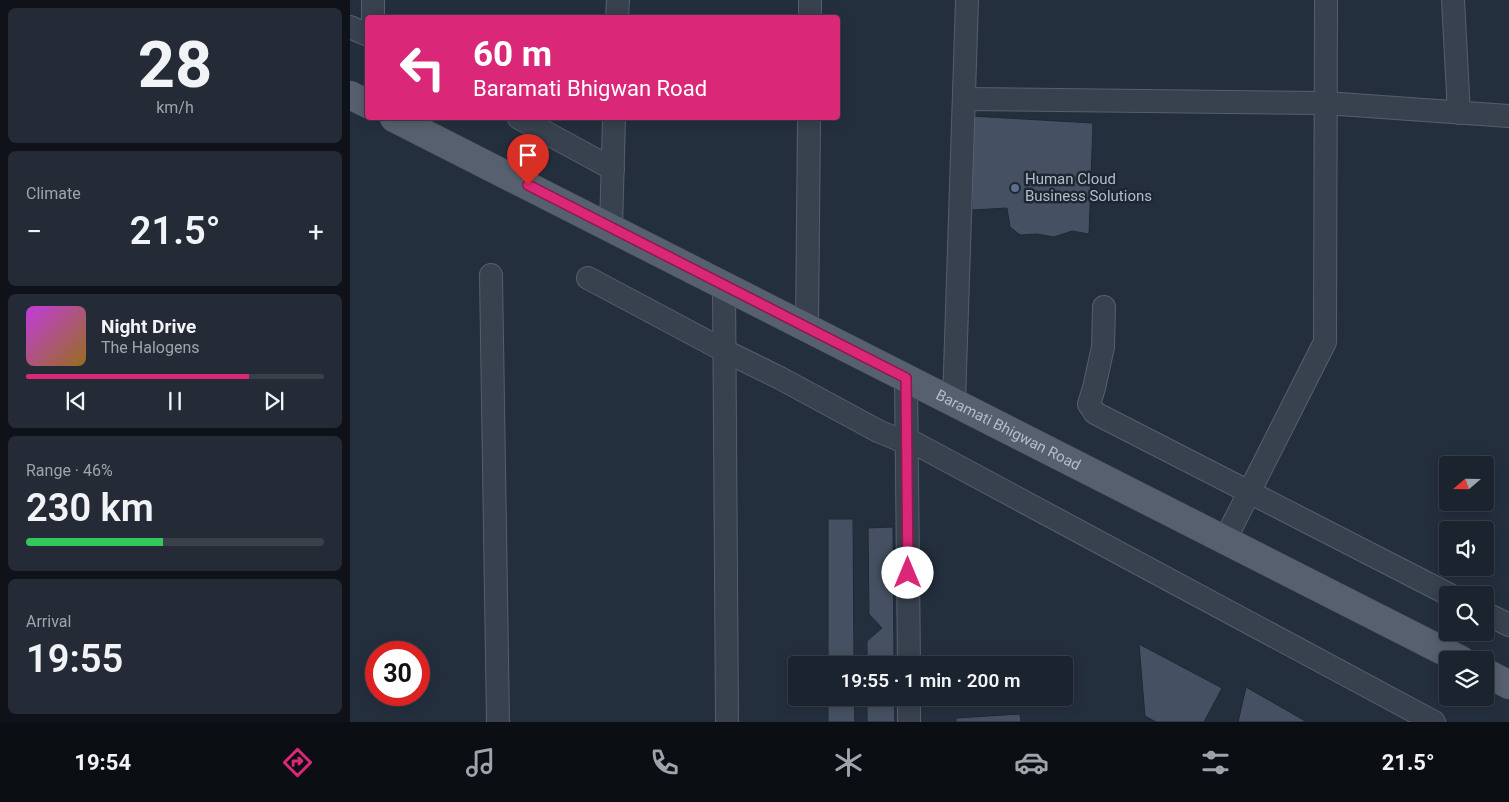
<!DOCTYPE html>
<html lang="en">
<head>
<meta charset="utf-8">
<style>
  :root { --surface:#1b232e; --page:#242b36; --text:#f1f3f6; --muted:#a0a4aa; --line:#39404a; --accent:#db2777 }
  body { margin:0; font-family:Roboto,sans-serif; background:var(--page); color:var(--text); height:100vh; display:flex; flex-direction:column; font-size:19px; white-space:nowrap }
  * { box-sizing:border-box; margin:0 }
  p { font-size:16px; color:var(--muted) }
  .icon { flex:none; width:28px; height:28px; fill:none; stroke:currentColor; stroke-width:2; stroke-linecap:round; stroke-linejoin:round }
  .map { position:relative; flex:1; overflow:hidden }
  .side { display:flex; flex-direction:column; gap:8px; padding:8px; background:#0f1319; width:350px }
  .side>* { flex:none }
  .hud { position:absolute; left:15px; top:15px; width:475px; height:105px; border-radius:5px; box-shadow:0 2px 12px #0003,0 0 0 1px var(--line); background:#db2777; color:#fff; overflow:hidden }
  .needle { width:32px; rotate:250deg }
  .buttons { position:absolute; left:1089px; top:456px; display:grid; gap:10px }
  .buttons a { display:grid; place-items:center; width:55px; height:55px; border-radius:5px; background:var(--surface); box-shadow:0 2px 12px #0003,0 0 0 1px var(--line); font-size:25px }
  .speed { position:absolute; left:15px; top:641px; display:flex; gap:10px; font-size:25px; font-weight:700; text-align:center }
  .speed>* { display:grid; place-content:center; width:65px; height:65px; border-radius:50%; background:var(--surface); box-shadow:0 2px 12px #0003,0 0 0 1px var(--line); line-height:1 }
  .speed .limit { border:8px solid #d22; background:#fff; color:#111 }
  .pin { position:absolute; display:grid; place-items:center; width:42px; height:42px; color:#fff; margin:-51px -21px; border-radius:50% 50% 50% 0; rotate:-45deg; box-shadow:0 0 5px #0007 }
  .pin .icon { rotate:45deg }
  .me { position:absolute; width:55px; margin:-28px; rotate:0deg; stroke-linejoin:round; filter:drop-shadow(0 0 4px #0008) }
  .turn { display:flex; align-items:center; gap:18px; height:105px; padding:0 25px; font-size:22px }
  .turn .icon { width:65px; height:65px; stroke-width:2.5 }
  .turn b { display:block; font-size:35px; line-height:42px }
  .big { font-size:38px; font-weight:600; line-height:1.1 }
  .side .card { flex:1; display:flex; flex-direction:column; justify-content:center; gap:8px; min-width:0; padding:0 18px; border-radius:8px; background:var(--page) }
  .side .dial { align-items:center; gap:0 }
  .dial b { font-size:65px; line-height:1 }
  .song { display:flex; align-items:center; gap:15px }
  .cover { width:60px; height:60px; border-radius:8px; background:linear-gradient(135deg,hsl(290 70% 55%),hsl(40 70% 35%)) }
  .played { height:5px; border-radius:2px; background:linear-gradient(90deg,var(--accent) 75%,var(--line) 75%) }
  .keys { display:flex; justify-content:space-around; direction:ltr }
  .heat { display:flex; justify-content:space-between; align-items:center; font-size:28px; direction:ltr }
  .charge { height:8px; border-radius:4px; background:linear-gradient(90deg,#34c759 46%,var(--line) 0) }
  .trip { position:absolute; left:438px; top:656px; width:285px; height:50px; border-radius:5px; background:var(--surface); box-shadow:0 2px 12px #0003,0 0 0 1px var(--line); font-weight:600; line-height:50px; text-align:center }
  .tab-bar { display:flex; height:80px; justify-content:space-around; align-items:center; background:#0b0e12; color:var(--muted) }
  .tab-bar .icon { width:35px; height:35px }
  .tab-bar .selected { color:var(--accent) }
  .tab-bar b { font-size:22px; color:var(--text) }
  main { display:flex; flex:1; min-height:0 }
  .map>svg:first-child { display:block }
  .building { fill:#455162; stroke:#1f2835 }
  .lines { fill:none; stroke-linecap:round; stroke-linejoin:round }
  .minor-casing { stroke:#565f6c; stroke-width:24 }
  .major-casing { stroke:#414a57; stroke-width:29 }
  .minor { stroke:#38414e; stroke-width:22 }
  .major { stroke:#56606e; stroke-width:28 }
  .route-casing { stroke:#8e194d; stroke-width:12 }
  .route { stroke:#db2777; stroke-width:9 }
  .service-dot { fill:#5c6f8a; stroke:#1d2633; stroke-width:2 }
  .labels { text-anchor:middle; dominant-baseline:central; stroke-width:5; stroke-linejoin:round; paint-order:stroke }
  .poi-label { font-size:15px; fill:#b4bcc9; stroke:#1d2633; text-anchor:start }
  .street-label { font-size:15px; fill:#b4bcc9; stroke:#1d2633 }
</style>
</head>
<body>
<main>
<section class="side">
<div class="card dial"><b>28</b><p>km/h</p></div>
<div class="card"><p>Climate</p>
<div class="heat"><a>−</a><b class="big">21.5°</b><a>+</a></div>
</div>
<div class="card">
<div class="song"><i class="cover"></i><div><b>Night Drive</b><p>The Halogens</p></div></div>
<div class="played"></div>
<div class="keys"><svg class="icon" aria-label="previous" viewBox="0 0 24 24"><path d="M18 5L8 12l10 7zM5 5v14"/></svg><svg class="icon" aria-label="pause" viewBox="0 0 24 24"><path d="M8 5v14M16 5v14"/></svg><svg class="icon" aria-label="next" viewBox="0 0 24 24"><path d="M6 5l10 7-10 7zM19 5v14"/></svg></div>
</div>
<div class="card"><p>Range · 46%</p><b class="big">230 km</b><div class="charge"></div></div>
<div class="card"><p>Arrival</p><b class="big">19:55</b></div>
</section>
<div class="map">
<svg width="1159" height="722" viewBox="0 0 1159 722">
  <rect width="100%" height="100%" fill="#242f3e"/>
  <g class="building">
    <polygon points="621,116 743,123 739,234 722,231 704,237 687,234 670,235 660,227 657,208 622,210"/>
    <polygon points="478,519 503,519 504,665 478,665"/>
    <polygon points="543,527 544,665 517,665 517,641 532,628 519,614 518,528"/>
    <polygon points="789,644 872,688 854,722 806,722 795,716"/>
    <polygon points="896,687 957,722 888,722"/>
    <polygon points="478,698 504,698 505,722 478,722"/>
    <polygon points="517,698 544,698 545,722 517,722"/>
    <polygon points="670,714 671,722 606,722 606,718"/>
  </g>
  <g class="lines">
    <g class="minor-casing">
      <g id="minor">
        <polyline points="1103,0 1109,113"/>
        <polyline points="23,18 23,0"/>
        <polyline points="267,18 268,0"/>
        <polyline points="460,18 460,0"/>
        <polyline points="0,27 18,35"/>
        <polyline points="614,99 975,103 1159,116"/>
        <polyline points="169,118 263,169"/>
        <polyline points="261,228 264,118"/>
        <polyline points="141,275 148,722"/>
        <polyline points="238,278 375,351 430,378 528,431 557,443"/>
        <polyline points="374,285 377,722"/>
        <polyline points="754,307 753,347 744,388 739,404 745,413 1100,595"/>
        <polyline points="457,328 459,118"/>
        <polyline points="556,378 559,665"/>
        <polyline points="604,402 617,0"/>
        <polyline points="557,439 1084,722"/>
        <polyline points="875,540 975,342 976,0"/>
        <polyline points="1135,613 1159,625"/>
        <polyline points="559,698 559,722"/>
      </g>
    </g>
    <g class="major-casing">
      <g id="major">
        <polyline points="0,95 18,104"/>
        <path id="s1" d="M44,118L1111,660"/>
        <polyline points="1135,672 1159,685"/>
      </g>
    </g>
    <use href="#minor" class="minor"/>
    <use href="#major" class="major"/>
  </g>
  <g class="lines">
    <g class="route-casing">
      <polyline id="route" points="178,185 556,378 558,573"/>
    </g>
    <use href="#route" class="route"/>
  </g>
  <circle class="service-dot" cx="665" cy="188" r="5"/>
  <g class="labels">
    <g class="poi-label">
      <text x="675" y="179">Human Cloud<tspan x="675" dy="17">Business Solutions</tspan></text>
    </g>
    <g class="street-label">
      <text stroke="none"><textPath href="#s1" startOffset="689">Baramati Bhigwan Road</textPath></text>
    </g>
  </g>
</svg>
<div class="buttons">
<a><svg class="needle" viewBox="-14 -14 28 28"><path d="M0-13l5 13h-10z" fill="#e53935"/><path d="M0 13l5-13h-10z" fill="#a0a4aa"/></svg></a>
<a><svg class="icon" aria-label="sound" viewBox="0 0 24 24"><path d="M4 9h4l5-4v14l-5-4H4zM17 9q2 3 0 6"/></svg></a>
<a><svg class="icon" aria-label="search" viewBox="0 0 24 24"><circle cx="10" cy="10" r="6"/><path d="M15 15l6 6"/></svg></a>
<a><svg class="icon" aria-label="layers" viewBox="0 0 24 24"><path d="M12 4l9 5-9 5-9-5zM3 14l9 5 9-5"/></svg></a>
</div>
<div class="speed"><div class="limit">30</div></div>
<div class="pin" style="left:178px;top:185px;background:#d93025"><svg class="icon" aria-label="arrive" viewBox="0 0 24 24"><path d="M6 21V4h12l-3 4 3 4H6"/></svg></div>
<svg class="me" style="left:558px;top:573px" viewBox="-20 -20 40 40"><circle r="19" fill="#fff"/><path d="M0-13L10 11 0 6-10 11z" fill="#db2777"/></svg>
<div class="trip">19:55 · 1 min · 200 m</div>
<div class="hud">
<div class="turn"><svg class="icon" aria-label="left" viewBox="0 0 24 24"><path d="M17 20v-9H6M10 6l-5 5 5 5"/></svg><div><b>60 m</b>Baramati Bhigwan Road</div></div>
</div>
</div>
</main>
<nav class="tab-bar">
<b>19:54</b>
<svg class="icon selected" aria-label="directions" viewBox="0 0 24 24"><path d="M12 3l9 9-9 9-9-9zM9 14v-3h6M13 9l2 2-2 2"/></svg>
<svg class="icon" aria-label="music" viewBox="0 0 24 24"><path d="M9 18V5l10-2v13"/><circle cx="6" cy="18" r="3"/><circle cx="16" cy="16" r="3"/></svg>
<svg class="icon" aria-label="phone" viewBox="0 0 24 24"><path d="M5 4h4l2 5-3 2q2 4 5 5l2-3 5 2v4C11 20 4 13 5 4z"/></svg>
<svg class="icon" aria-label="climate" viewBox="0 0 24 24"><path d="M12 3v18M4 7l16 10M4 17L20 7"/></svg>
<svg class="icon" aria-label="car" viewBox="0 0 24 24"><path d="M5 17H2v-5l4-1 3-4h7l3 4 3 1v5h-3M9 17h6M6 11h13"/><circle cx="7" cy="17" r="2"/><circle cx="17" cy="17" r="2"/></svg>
<svg class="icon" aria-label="filters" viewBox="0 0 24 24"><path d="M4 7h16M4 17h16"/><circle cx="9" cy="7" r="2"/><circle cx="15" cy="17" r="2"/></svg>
<b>21.5°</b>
</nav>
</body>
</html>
